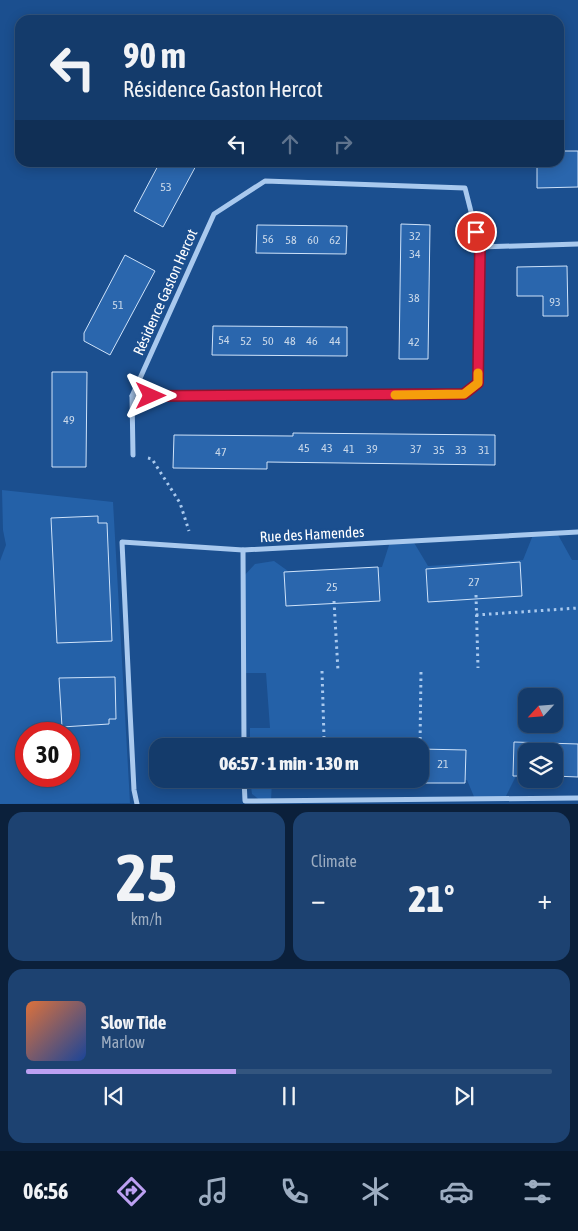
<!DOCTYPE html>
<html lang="en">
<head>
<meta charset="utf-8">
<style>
  :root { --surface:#143b6b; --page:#1d4271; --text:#f1f3f6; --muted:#9dadc1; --line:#33557e; --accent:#bca0f2 }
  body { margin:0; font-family:"Asap Condensed",sans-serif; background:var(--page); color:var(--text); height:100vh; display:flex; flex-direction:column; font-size:19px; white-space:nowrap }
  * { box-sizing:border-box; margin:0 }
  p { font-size:16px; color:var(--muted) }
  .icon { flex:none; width:28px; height:28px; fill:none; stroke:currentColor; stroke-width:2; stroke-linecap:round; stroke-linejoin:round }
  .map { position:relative; height:804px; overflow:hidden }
  .side { display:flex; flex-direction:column; gap:8px; padding:8px; background:#0b203b; flex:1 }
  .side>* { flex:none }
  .guide { position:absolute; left:15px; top:15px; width:549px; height:152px; border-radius:15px; box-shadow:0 2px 12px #0003,0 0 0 1px var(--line); background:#143b6b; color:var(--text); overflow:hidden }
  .needle { width:32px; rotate:244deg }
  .buttons { position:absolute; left:518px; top:688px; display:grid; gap:10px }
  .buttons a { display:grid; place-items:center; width:45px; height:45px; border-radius:10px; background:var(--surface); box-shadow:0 2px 12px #0003,0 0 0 1px var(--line); font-size:25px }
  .speed { position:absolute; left:15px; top:722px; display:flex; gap:10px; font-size:25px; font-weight:700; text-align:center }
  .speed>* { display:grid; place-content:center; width:65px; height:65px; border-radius:50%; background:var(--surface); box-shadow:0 2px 12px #0003,0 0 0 1px var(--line); line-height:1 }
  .speed .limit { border:8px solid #d22; background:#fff; color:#111 }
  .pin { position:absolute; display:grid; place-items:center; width:42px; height:42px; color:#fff; margin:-21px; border:2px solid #fff; border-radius:50%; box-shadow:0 1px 5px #0007 }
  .me { position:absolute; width:55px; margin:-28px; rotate:90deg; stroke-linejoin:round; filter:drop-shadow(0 0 4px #0008) }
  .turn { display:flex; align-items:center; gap:18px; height:105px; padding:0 25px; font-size:22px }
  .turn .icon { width:65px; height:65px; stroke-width:2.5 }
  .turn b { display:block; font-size:35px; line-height:42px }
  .lanes { display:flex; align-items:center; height:48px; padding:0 25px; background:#0003; justify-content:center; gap:25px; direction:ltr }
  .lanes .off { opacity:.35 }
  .big { font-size:38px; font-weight:800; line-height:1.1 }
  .side .card { flex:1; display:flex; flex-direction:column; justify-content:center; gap:8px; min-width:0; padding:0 18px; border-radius:15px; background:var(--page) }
  .side .dial { align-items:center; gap:0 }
  .dial b { font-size:65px; line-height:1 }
  .song { display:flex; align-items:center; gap:15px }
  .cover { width:60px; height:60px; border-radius:8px; background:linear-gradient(135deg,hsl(20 70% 55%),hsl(220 70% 35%)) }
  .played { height:5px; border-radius:2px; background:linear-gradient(90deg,var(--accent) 40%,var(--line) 40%) }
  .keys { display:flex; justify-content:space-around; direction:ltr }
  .heat { display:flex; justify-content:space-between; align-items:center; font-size:28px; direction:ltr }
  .side .tiles { flex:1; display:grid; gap:8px; grid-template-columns:1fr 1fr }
  .card:last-child { grid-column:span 2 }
  .trip { position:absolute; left:149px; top:738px; width:280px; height:50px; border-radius:15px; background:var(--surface); box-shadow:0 2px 12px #0003,0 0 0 1px var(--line); font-weight:800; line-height:50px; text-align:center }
  .dock { display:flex; height:80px; justify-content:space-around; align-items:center; background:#08182b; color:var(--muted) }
  .dock .icon { width:35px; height:35px }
  .dock .selected { color:var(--accent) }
  .dock b { font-size:22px; color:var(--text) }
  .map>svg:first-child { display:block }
  .green { fill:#2461a8; fill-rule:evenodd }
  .building { fill:#2a66ad; stroke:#cfe3fa }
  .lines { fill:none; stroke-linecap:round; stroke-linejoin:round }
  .path { stroke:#a9c9ee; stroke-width:3; stroke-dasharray:2.5 4; stroke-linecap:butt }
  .street { stroke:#a9c9ee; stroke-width:5 }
  .route-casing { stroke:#92132f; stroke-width:12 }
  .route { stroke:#e11d48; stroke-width:9 }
  .slow { stroke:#f59e0b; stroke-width:9 }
  .labels { text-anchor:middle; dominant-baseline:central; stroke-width:5; stroke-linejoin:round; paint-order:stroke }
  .number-label { font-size:12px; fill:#cad9ea }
  .street-label { font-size:15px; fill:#fff; stroke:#1b4f8f }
</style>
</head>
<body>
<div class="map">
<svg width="578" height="804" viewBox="0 0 578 804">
  <rect width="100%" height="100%" fill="#1b4f8f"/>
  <g class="green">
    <path d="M2,490L113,502L130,803L0,804V561L6,545L3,530ZM26,734H69V776H26Z"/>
    <path d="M557,533L572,560H578V774H554V751H526V774H517L505,798L475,799L467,780H272L271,801H261L252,794L250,779H420V746H250V728H270L266,673H242V578L255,564L274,561L288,571L382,567L390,542L413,541L428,566L523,560L533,535ZM526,696H554V724H526Z"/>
  </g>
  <g class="building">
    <polygon points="559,151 578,151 578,187 537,188 537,162 559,162"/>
    <polygon points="160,162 198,162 163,227 134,211"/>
    <polygon points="401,224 430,225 428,359 399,359"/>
    <polygon points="257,225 347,226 346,254 256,253"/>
    <polygon points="125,255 155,271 110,355 84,341 84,333"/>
    <polygon points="567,266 568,316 543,316 543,296 517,296 517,267"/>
    <polygon points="213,326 347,327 347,356 212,355"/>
    <polygon points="52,372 87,372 86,467 52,467"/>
    <polygon points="293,433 495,435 495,465 267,462 267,469 173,468 174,435 293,436"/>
    <polygon points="98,516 98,523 107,523 112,641 57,643 51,518"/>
    <polygon points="520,562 522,596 428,602 426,569"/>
    <polygon points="378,567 380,601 286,606 284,572"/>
    <polygon points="115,677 116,719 109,719 109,724 62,727 59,678"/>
    <polygon points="514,742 578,744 578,777 554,776 554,751 526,751 526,776 513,776"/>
    <polygon points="420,749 466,750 465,783 420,783"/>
  </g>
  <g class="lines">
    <g class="path">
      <polyline points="148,458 152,459 180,503 189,531"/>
      <polyline points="476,595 478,668"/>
      <polyline points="334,601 338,671"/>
      <polyline points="476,615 578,608"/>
      <polyline points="322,671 324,738"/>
      <polyline points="420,746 421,671"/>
    </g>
    <g class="street">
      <polygon points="265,181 465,188 480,247 478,383 464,394 132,396 214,214"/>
      <polyline points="480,247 578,244"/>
      <polyline points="132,396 133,455"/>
      <polyline points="243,550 244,746"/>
      <polyline points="244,779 245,801 578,798"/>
      <polyline points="137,804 134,790 130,711 122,542 243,550 578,532"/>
    </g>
  </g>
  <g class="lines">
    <g class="route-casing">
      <polyline id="route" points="151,396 464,394 478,383 480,247 476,232"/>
    </g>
    <use href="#route" class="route"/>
    <polyline class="slow" points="395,395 464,394 478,383 478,373"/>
  </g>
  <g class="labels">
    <g class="number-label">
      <text x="166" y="187">53</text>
      <text x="415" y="236">32</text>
      <text x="268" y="239">56</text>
      <text x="291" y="240">58</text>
      <text x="313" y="240">60</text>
      <text x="335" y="240">62</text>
      <text x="415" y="254">34</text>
      <text x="414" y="298">38</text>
      <text x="555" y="302">93</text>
      <text x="118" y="305">51</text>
      <text x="224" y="340">54</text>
      <text x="246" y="341">52</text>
      <text x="268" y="341">50</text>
      <text x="290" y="341">48</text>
      <text x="312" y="341">46</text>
      <text x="335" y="341">44</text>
      <text x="414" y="342">42</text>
      <text x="69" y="420">49</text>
      <text x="304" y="448">45</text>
      <text x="327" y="448">43</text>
      <text x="349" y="449">41</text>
      <text x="372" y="449">39</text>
      <text x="416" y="449">37</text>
      <text x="439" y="450">35</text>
      <text x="461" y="450">33</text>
      <text x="484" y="450">31</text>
      <text x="221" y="452">47</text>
      <text x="474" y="582">27</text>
      <text x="332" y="587">25</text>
      <text x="443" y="764">21</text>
    </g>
    <g class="street-label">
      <text transform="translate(165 292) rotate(-66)">Résidence Gaston Hercot</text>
      <text transform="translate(312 534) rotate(-3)">Rue des Hamendes</text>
    </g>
  </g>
</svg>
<div class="buttons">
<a><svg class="needle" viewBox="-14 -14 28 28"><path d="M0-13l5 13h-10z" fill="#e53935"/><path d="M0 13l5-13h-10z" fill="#9dadc1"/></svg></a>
<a><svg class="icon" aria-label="layers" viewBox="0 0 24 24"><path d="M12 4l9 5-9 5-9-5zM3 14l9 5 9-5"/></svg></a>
</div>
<div class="speed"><div class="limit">30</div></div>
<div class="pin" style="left:476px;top:232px;background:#d93025"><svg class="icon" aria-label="arrive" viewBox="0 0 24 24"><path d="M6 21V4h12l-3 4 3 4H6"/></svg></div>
<svg class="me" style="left:151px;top:396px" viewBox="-20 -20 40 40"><path d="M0-17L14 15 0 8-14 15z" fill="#e11d48" stroke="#fff" stroke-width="4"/></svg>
<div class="trip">06:57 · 1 min · 130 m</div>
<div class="guide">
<div class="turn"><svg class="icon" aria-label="left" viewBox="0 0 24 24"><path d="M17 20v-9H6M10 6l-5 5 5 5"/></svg><div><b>90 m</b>Résidence Gaston Hercot</div></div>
<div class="lanes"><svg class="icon" aria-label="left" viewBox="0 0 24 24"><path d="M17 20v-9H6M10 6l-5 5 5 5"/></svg><svg class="icon off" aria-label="ahead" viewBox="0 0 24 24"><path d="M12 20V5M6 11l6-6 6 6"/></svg><svg class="icon off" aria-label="right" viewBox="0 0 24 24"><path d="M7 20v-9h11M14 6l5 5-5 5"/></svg></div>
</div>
</div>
<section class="side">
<div class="tiles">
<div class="card dial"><b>25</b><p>km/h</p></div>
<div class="card"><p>Climate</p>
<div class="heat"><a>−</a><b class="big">21°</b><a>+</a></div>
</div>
<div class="card">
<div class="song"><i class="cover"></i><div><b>Slow Tide</b><p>Marlow</p></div></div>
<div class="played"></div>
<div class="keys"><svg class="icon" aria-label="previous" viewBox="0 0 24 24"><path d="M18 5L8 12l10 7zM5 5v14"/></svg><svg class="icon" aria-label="pause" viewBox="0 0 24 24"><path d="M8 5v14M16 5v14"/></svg><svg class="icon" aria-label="next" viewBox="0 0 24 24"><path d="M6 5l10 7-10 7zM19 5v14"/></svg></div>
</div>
</div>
</section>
<nav class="dock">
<b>06:56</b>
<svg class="icon selected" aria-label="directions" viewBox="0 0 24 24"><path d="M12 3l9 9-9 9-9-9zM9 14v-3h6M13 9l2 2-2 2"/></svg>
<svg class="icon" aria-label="music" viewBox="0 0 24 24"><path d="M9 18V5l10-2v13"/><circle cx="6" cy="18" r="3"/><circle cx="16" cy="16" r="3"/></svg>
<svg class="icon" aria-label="phone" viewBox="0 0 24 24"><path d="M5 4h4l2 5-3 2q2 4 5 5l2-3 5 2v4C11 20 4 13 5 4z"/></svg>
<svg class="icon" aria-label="climate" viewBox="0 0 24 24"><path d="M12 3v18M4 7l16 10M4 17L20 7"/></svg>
<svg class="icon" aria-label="car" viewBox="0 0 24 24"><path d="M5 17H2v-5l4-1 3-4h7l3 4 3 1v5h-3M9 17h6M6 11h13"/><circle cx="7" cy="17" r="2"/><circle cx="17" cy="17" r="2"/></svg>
<svg class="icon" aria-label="filters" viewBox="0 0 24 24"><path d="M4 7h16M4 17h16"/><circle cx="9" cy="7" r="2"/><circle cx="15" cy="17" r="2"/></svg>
</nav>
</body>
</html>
